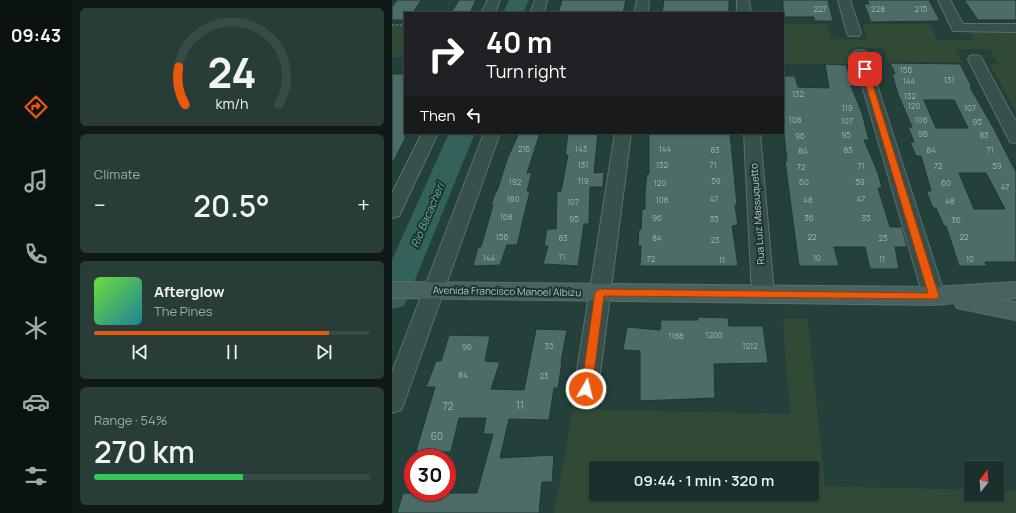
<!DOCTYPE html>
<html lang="en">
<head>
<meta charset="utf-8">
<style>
  :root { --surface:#1b302c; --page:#283c38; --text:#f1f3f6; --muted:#a0a9a9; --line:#394b48; --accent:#ea580c }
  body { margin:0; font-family:Manrope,sans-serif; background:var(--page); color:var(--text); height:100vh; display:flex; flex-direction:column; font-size:15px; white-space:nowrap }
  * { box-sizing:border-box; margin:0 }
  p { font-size:13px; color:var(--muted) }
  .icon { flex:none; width:22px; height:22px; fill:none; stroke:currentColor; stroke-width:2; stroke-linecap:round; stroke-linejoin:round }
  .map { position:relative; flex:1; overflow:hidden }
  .side { display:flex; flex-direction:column; gap:8px; padding:8px; background:#0f1a18; width:320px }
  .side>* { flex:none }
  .banner { position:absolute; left:12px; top:12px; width:380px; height:122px; border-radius:0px; box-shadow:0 1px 3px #0004,0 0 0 1px var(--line); background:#202124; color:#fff; overflow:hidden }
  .needle { width:26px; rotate:17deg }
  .buttons { position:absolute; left:572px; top:461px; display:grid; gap:8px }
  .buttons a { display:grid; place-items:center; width:40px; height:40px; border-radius:0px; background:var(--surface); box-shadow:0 1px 3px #0004,0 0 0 1px var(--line); font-size:20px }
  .speed { position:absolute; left:12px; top:449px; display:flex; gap:8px; font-size:20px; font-weight:700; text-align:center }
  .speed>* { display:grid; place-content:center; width:52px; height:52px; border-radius:50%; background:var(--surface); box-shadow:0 1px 3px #0004,0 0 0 1px var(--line); line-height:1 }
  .speed .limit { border:6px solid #d22; background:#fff; color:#111 }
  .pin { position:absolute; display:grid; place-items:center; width:34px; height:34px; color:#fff; margin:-17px; border-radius:8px; box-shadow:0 2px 6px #0006 }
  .me { position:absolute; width:44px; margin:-22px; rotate:8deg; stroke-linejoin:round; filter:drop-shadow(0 0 3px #0008) }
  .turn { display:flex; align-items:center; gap:14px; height:84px; padding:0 16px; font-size:18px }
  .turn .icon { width:52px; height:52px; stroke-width:2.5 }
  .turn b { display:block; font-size:28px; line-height:34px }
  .then { display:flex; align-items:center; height:38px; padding:0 16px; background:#0003; gap:8px; font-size:15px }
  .big { font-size:30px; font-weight:600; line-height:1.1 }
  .side .card { flex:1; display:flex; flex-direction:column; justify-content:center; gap:6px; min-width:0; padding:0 14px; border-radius:6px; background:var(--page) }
  .side .dial { align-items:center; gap:0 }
  .dial svg { height:104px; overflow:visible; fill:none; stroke:var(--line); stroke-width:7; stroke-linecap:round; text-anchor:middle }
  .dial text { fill:var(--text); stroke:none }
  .song { display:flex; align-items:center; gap:12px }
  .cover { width:48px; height:48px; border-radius:6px; background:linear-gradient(135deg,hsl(100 70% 55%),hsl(190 70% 35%)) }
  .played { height:4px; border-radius:2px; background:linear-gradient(90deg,var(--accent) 85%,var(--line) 85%) }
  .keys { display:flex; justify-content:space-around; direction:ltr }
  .heat { display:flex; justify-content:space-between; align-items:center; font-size:22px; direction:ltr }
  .charge { height:6px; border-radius:3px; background:linear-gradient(90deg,#34c759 54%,var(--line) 0) }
  .trip { position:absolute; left:197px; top:461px; width:230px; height:40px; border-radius:0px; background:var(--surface); box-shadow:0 1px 3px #0004,0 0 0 1px var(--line); font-weight:600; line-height:40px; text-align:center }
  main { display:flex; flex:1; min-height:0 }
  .dock { display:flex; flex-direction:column; width:72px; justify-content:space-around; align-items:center; background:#0b1312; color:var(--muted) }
  .dock .icon { width:28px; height:28px }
  .dock .active { color:var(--accent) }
  .dock b { font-size:18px; color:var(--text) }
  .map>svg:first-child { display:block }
  .green { fill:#304a36; fill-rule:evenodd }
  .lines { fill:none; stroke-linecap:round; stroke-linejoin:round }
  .river { fill:#33625a; fill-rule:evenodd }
  .building { fill:#4d6c67; stroke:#1f3733; fill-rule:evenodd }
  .street-casing { stroke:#59706d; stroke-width:2 }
  .secondary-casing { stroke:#59706d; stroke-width:2 }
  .path { stroke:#4d6757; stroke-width:2; stroke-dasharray:2 2; stroke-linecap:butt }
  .street { fill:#38504c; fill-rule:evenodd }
  .secondary { fill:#466360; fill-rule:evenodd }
  .route { fill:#ea580c; stroke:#983908 }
  .labels { text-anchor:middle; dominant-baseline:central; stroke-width:4; stroke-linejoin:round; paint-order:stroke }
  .number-label { font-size:8px; fill:#9bb3b0 }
  .street-label { font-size:10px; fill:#b5cbc8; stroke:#1d3531 }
  .near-number-label { font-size:10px; fill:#9bb3b0 }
  .water-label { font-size:11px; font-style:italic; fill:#6daba0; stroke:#1d3531 }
</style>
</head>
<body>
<main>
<nav class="dock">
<b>09:43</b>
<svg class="icon active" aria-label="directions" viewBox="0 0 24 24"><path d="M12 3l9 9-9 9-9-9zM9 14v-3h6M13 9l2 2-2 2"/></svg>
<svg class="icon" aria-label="music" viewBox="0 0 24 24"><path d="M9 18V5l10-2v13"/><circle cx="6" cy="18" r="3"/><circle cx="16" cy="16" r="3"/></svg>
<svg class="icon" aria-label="phone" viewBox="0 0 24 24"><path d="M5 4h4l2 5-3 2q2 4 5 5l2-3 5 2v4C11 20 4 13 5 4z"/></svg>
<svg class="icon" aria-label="climate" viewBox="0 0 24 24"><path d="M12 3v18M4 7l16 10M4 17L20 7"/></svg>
<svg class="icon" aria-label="car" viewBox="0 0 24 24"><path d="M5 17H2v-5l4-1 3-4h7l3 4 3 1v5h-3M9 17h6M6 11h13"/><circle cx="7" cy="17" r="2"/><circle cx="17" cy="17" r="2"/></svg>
<svg class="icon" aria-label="filters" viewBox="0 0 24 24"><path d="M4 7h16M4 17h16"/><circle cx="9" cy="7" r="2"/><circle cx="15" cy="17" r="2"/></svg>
</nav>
<section class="side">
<div class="card dial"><svg viewBox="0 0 100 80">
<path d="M14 69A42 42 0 1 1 86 69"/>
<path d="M14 69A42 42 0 0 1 9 40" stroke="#ea580c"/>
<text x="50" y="56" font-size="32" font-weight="700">24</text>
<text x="50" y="72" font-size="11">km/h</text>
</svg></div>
<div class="card"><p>Climate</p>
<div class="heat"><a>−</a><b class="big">20.5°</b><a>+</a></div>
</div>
<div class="card">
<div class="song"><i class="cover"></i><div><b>Afterglow</b><p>The Pines</p></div></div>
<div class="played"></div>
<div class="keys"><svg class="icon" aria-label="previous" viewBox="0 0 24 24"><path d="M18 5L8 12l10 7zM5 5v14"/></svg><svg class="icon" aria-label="pause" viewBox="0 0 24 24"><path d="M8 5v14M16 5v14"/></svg><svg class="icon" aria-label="next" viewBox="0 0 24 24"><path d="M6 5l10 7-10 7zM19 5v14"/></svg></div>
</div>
<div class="card"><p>Range · 54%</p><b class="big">270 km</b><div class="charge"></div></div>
</section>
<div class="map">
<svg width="624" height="513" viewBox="0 0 624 513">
  <rect width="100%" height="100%" fill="#24403b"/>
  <g class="green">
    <rect x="0" y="24" width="13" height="33"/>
    <polygon points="391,24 435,24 439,39 476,40 471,24 538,24 545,40 581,40 577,32 624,32 624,111 598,64 607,64 598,49 563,49 570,62 496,62 491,48 459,47 463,64 391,64"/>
    <path d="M391,319H416L433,486L579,490V494H605V491H624V513H162L181,409L398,414ZM204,468H420V494H204Z"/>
  </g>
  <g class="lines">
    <g class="river">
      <polygon points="117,0 137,0 131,13 111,13"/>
      <polygon points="57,133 83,133 16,297 12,306 0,309 0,260"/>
    </g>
  </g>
  <g class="building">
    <polygon points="5,0 29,0 21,13 13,13 13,20 0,20 0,7"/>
    <polygon points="67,0 84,0 78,13 59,13"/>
    <polygon points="170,0 234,0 231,13 166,13"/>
    <polygon points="272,0 337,0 337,13 270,13"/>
    <polygon points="391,0 436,0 441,21 422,21 422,17 391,17"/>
    <polygon points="475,0 537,0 548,21 479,22 472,4 477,4"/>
    <polygon points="572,0 624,0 624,20 586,20"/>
    <path d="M498,63L568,64L580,87H578L602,129L624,172V262H593L595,266H567L554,226H552L544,208H541L534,191H539L529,156H524L518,142H522L516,127H520L506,94L500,74H503ZM532,100H562L576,128H544ZM567,173H594L613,209H582Z"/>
    <polygon points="433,64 454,65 461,86 459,86 470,113 477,140 472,140 486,173 490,188 486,188 498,227 510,227 515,247 503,247 507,269 478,269 473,247 442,247 447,266 407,266 393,161 395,161 391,125 391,76 403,76 406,87 437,88"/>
    <polygon points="0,74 13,74 13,139 0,164"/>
    <polygon points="127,133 148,133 135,173 140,172 135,191 138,191 125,245 115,245 108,265 81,266 86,247 89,247 101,205 99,205 104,191 105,191 116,157"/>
    <polygon points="176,133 206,133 202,173 212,172 211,187 198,187 197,224 192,224 186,266 151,264 156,246 152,246 155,229 164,229 165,191 169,191 176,155 173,156"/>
    <polygon points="257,133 338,133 345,205 343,205 346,225 340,226 346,266 248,266 249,246 246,246 247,229 249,229 250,209 253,209 253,192 255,174 257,174"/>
    <polygon points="306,317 336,318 337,326 371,326 376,363 322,364 323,398 248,401 248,351 231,350 235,327 268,330 269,320 306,320"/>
    <polygon points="144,329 175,330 169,362 170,362 166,388 162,388 157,420 117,419 108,458 162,455 160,482 150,482 147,513 5,513 11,493 55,495 55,493 85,493 101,434 91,434 94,418 67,418 59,452 24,451 43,387 34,387 44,361 49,361 57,335 98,336 93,361 108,362 99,389 132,390"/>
  </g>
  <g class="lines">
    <g class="street-casing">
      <g id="street">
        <polygon points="96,0 108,0 103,13 89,13"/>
        <polygon points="143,0 155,0 152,13 138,13"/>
        <polygon points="245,0 257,0 256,13 242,13"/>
        <polygon points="345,0 357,0 359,13 345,13"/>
        <polygon points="446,0 458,0 469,33 467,36 457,36 455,33"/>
        <polygon points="546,0 558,0 571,24 624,24 624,32 561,31"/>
        <polygon points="468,50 473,51 475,54 553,296 549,301 542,304 535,301 531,296 461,54 463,51"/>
        <polygon points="583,55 588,56 590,59 624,122 624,143 618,142 616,138 576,59 578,56"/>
        <polygon points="30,133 46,133 9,212 7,216 0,218 0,193"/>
        <polygon points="92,133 108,133 12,403 9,410 0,413 0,372"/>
        <polygon points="223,133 239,133 206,389 202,396 194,399 186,396 182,389"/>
        <polygon points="352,133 368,133 382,294 378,299 371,302 364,299 360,294"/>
      </g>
    </g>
    <g class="secondary-casing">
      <polygon id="secondary" points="0,282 542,287 624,282 624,298 609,300 624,302 624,320 565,308 562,303 542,305 0,298"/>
    </g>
    <polyline class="path" points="0,25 13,25"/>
    <use href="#street" class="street"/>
    <use href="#secondary" class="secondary"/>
  </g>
  <polygon class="route" points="470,67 476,69 547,296 545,299 212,296 200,389 198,393 194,394 190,393 189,389 203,292 208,289 536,293 469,69"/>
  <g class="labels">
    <g class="number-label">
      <text x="428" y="8">227</text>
      <text x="486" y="8">228</text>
      <text x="529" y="8">215</text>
      <text x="514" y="69">156</text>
      <text x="557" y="79">131</text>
      <text x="517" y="80">144</text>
      <text x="406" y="93">132</text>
      <text x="518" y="95">132</text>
      <text x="522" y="105">120</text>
      <text x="455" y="107">119</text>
      <text x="578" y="107">107</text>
      <text x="403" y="119">108</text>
      <text x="529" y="119">108</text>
      <text x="455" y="120">107</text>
      <text x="585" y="121">95</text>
      <text x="531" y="133">96</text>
      <text x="454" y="134">95</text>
      <text x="592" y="134">83</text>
      <text x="408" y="135">96</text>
      <text x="132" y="148">216</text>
      <text x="189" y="148">143</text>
      <text x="273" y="148">144</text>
      <text x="323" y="149">83</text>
      <text x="456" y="149">83</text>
      <text x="539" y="149">84</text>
      <text x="598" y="149">71</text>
      <text x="411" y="150">84</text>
      <text x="191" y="164">131</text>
      <text x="270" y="164">132</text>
      <text x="321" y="164">71</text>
      <text x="469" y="165">71</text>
      <text x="546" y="165">72</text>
      <text x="605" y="165">59</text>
      <text x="409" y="166">72</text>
      <text x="191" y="180">119</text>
      <text x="324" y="180">59</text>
      <text x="123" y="181">192</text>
      <text x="412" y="181">60</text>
      <text x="468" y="181">59</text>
      <text x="268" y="182">120</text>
      <text x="554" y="182">60</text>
      <text x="613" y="186">47</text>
      <text x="121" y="198">180</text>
      <text x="322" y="198">47</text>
      <text x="469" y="198">47</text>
      <text x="270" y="199">108</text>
      <text x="416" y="199">48</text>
      <text x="558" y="200">48</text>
      <text x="181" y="201">107</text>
      <text x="114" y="216">168</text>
      <text x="265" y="217">96</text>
      <text x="417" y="217">36</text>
      <text x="474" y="217">35</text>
      <text x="182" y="218">95</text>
      <text x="322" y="218">35</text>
      <text x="564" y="219">36</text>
      <text x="110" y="236">156</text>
      <text x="420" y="236">22</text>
      <text x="572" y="236">22</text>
      <text x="171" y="237">83</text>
      <text x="265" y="237">84</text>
      <text x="491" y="237">23</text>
      <text x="323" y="239">23</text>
      <text x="170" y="256">71</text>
      <text x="97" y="257">144</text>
      <text x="425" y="257">10</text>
      <text x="259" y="258">72</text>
      <text x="490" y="258">11</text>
      <text x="578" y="258">10</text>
      <text x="330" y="259">11</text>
      <text x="322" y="334">1200</text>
      <text x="284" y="335">1188</text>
      <text x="157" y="345">35</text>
      <text x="358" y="345">1212</text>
      <text x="75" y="346">96</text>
      <text x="71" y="374">84</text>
      <text x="152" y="375">23</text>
    </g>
    <g class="street-label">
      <text transform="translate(365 214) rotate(-94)">Rua Luiz Massuquetto</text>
      <text transform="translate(115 291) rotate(1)">Avenida Francisco Manoel Albizu</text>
    </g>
    <g class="near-number-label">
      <text x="128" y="405">11</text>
      <text x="56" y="406">72</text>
      <text x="45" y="436">60</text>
    </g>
    <g class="water-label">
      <text transform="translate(35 215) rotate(-67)">Rio Bacacheri</text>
    </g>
  </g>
</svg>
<div class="buttons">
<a><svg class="needle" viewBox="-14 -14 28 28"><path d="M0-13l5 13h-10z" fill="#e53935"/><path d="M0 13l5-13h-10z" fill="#a0a9a9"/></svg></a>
</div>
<div class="speed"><div class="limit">30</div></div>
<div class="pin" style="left:473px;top:69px;background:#d93025"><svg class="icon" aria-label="arrive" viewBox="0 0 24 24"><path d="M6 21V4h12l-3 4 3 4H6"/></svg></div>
<svg class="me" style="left:194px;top:389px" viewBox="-20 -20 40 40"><circle r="17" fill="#ea580c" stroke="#fff" stroke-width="3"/><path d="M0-11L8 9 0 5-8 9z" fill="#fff"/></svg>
<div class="trip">09:44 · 1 min · 320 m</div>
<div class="banner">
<div class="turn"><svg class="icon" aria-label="right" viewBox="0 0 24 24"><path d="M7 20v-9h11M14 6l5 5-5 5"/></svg><div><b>40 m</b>Turn right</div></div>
<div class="then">Then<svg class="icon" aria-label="left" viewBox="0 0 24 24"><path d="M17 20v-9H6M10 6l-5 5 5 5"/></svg></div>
</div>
</div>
</main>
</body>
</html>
